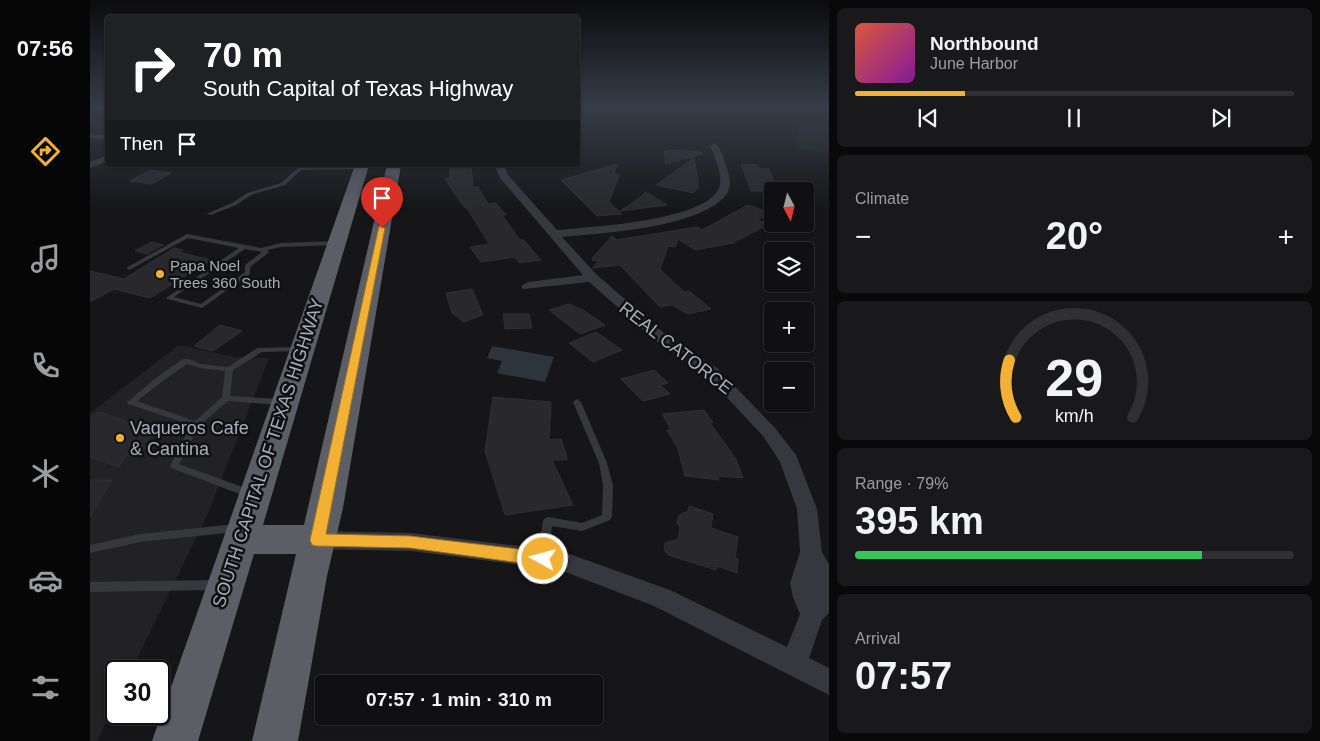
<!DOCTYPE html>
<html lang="en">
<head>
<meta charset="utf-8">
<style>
  :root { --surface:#101012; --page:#19191b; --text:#f1f3f6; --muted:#9c9d9f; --line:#303032; --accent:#f2b134 }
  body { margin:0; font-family:Arial,sans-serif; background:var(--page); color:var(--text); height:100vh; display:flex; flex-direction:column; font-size:19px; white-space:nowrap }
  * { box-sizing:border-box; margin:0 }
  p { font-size:16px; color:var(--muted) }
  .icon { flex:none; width:28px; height:28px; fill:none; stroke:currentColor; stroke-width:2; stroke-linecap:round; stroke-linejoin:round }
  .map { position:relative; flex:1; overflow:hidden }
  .sheet { display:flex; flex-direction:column; gap:8px; padding:8px; background:#09090a; width:491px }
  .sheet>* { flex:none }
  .banner { position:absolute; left:15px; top:15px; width:475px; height:152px; border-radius:5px; box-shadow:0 1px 4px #0004,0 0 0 1px var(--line); background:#202124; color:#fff; overflow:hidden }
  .needle { width:32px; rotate:173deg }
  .fabs { position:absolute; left:674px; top:182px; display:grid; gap:10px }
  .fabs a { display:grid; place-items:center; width:50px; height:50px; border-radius:5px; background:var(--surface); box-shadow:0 1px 4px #0004,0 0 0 1px var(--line); font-size:25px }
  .speed { position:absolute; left:15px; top:660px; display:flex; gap:10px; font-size:25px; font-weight:700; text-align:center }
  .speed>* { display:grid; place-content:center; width:65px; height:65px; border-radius:50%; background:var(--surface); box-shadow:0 1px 4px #0004,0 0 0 1px var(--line); line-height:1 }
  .speed .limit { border:2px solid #111; border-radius:8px; background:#fff; color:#111 }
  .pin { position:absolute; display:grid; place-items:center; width:42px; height:42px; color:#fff; margin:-51px -21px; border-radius:50% 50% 50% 0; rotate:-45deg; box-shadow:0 0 5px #0007 }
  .pin .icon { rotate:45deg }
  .me { position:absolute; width:55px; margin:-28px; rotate:277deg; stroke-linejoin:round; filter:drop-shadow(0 0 4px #0008) }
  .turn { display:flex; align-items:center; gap:18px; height:105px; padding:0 15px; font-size:22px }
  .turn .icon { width:65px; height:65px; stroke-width:2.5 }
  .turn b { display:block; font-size:35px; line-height:42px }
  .then { display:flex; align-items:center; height:48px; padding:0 15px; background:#0003; gap:10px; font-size:19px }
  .big { font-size:38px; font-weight:800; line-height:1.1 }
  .sheet .widget { flex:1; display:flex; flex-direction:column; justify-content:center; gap:8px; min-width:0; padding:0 18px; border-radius:8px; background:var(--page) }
  .sheet .dial { align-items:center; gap:0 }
  .dial svg { height:130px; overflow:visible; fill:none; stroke:var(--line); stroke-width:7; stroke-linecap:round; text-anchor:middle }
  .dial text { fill:var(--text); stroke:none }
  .song { display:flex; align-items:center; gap:15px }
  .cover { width:60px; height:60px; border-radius:8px; background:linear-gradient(135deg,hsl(10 70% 55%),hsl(290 70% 35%)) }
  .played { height:5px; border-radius:2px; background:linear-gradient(90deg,var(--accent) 25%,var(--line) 25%) }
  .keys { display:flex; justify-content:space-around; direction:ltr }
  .heat { display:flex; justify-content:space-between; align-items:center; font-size:28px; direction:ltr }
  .charge { height:8px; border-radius:4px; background:linear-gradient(90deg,#34c759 79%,var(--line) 0) }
  .trip { position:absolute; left:225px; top:675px; width:288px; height:50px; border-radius:5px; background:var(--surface); box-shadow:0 1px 4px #0004,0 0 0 1px var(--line); font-weight:800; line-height:50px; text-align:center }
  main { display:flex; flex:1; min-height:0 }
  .tabs { display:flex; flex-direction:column; width:90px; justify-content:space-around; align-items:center; background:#060607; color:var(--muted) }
  .tabs .icon { width:35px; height:35px }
  .tabs .active { color:var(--accent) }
  .tabs b { font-size:22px; color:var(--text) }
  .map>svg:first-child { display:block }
  .built { fill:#222225 }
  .green { fill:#1c231d }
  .water { fill:#2c353c }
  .building { fill:#29292c; stroke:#303034 }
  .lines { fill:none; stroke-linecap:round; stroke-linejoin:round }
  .service { fill:#37383d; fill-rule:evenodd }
  .minor { fill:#37383d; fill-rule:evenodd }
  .trunk { fill:#5b5e65; fill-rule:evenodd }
  .route { fill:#f2b134; stroke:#9d7322 }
  .poi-dot { fill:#f2b134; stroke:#111113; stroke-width:2 }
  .labels { text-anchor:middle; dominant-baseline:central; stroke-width:5; stroke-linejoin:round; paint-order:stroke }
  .far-poi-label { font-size:15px; fill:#a8adb8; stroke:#111113; text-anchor:start }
  .street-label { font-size:18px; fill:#a8adb8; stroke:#111113 }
  .poi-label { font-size:18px; fill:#a8adb8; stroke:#111113; text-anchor:start }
</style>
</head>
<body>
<main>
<nav class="tabs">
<b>07:56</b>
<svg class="icon active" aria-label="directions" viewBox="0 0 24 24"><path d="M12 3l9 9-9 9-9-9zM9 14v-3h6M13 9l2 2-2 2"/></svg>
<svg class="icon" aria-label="music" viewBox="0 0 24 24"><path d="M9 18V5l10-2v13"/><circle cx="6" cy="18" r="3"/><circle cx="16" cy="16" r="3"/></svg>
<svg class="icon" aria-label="phone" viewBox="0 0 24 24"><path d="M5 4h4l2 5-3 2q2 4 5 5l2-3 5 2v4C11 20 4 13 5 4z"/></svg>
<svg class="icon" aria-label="climate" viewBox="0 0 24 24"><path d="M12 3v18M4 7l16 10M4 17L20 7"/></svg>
<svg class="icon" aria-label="car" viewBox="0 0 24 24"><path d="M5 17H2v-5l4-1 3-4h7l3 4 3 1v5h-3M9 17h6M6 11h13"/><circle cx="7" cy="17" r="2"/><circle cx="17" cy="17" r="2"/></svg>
<svg class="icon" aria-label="filters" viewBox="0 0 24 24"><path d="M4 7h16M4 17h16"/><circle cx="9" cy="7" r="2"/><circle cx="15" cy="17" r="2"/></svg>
</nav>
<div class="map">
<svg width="739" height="741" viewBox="0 0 739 741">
  <rect width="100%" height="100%" fill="#161618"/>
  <polygon class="built" points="89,345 145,357 179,358 117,516 41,671 26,671 26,701 7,741 0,741 0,413"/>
  <polygon class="green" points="706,107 739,107 739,153 708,149 704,142 709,133 705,121 709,109"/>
  <polygon class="water" points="402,346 464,357 455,382 407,373 412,361 397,358"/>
  <g class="building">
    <polygon points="581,150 612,152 612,154 576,164 574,152"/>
    <polygon points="604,158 608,182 608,188 603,193 566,185"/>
    <polygon points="527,164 524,173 529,175 519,202 532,214 507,216 471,180"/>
    <polygon points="651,164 668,165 669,168 679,169 688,191 661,191"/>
    <polygon points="360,165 381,165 383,188 388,187 398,204 406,203 416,215 412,215 430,240 434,240 451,260 429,263 425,257 391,262 380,247 399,244 377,208 375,208 355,179 360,178"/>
    <polygon points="60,170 81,173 62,184 40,181"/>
    <polygon points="556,192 577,205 530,211 549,198"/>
    <polygon points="658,205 681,213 667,220 679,224 643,243 605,250 588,239 585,247 578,246 570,269 594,292 599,291 621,309 598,314 582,305 570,307 530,265 503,268 508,261 502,260 504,256 522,236 526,240 607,227 612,230"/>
    <polygon points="61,242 73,245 57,254 45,251"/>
    <polygon points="84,248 93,250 89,252 121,260 60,298 24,289 0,302 0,271 34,279"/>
    <polygon points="382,289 393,315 374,322 362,313 356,293"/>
    <polygon points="479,304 493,310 515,325 490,334 459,310"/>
    <polygon points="413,314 439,314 442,328 415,329"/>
    <polygon points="130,325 152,331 123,351 104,346"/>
    <polygon points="506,332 532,350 503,362 479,343"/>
    <polygon points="564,370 578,383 570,385 580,394 553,401 531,379"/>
    <polygon points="403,397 461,402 459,440 471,439 477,457 477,460 462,460 483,505 415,515 395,451"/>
    <polygon points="614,410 623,422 620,423 646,459 653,478 628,476 629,480 595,476 588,449 577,430 581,430 572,414"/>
    <polygon points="9,412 67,432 51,445 56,447 43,458 36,455 29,467 0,457 0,418"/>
    <polygon points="0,480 22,480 0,517"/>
    <polygon points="599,506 623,514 621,528 648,537 645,558 648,559 647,573 627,566 626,570 578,555 574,549 575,543 588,539 590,527 587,523 589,515 598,511"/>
  </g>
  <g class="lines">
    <g class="service">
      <polygon points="271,167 273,167 273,169 211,170 195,185 161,195 146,205 121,215 116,214 142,203 157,193 191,183 208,168"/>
      <path d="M97,234L171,248L191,243L247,241L250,243L247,245L191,247L177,250L179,252L178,253L160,267V274L112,308L77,299L76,298L149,248L98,238L41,269L39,270L36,268ZM155,249L172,252L155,265V272L111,304L84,297Z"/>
      <path d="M209,347H212L213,349L212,351L172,352L143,370L140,396L190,399L194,402L190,405L138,401L109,426L89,464L161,490L163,493L161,496L158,497L155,496L81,468L80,466L101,425L38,404L37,402L67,377L93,359H99L111,364L138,367L167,348ZM97,364L110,368L135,371L132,397L105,421L47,401L73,381Z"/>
      <polygon points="487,399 491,402 517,463 523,485 522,517 520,520 492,531 462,526 458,557 457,560 453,561 449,560 448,557 453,521 455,518 458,517 492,523 512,515 513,485 509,463 483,402"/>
      <polygon points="146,524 150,525 151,528 150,531 146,532 50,542 0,553 0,545 50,534"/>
      <polygon points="126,580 130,582 131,585 130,588 126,590 0,592 0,582"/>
    </g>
    <g class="minor">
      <polygon points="0,134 18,135 18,140 0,138"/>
      <path d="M624,143C631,146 634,159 636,166C640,175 642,187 636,195C610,228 512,233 472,237L507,275L575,334L627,368L685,428L706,455L727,509L732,552L739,564V613L732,620L719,658L739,668V695L564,606L470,570L321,551L227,549L219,546L216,540L219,534L227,531L321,533L471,551L580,590L697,647L710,614L703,597L700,583L710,552L707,509L690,462L673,436L615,374L565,340L499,282L433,289L431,286L438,282L493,275L410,178L405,165H471L466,168H415L418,175L467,230C500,227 611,221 628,190C635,178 625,158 620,146Z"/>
      <polygon points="18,155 18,161 0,168 0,162"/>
    </g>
    <polygon class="trunk" points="265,165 279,165 173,525 214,525 297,165 311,165 253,508 237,576 208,741 162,741 206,554 164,554 108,741 62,741"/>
  </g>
  <linearGradient id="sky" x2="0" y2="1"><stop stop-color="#0c0c0d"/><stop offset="0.51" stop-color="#363c48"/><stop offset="1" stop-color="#363c48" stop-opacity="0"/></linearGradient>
  <rect width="739" height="210" fill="url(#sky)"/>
  <polygon class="route" points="289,226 295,228 236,534 320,536 453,552 458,554 461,559 458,564 453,566 320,548 227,546 222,545 220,540"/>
  <g class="poi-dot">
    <circle cx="70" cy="274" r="5"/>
    <circle cx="30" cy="438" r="5"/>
  </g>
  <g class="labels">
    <g class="far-poi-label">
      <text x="80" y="265">Papa Noel<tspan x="80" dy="17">Trees 360 South</tspan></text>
    </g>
    <g class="street-label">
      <text transform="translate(586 348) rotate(38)">REAL CATORCE</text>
      <text transform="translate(178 453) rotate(-72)">SOUTH CAPITAL OF TEXAS HIGHWAY</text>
    </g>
    <g class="poi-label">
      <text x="40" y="428">Vaqueros Cafe<tspan x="40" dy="21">&amp; Cantina</tspan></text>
    </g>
  </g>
</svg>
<div class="fabs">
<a><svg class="needle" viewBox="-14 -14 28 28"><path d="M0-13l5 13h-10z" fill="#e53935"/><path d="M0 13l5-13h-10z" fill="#9c9d9f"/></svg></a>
<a><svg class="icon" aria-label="layers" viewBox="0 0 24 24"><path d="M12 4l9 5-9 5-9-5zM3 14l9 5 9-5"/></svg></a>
<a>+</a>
<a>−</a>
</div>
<div class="speed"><div class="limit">30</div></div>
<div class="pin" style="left:292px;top:228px;background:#d93025"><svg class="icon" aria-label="arrive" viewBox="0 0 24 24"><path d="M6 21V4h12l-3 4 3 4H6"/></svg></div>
<svg class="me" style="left:453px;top:559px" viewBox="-20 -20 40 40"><circle r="17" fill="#f2b134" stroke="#fff" stroke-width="3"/><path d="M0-11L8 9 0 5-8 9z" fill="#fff"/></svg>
<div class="trip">07:57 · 1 min · 310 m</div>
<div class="banner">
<div class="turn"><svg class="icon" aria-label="right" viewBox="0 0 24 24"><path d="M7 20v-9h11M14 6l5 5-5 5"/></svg><div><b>70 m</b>South Capital of Texas Highway</div></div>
<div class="then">Then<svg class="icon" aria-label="arrive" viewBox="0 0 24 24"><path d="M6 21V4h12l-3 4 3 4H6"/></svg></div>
</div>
</div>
<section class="sheet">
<div class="widget">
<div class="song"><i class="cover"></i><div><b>Northbound</b><p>June Harbor</p></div></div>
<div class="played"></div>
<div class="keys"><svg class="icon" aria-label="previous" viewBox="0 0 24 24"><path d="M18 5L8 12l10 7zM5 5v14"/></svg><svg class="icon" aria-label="pause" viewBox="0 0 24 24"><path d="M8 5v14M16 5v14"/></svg><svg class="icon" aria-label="next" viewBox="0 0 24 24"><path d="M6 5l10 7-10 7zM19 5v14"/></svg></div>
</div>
<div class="widget"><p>Climate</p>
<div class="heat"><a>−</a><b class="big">20°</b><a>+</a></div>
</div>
<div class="widget dial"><svg viewBox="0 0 100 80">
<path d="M14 69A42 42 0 1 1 86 69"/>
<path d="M14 69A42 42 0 0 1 10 34" stroke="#f2b134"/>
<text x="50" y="56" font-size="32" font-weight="700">29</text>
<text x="50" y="72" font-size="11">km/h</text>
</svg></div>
<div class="widget"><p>Range · 79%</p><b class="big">395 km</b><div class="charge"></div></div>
<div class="widget"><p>Arrival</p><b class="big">07:57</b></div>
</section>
</main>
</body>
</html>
